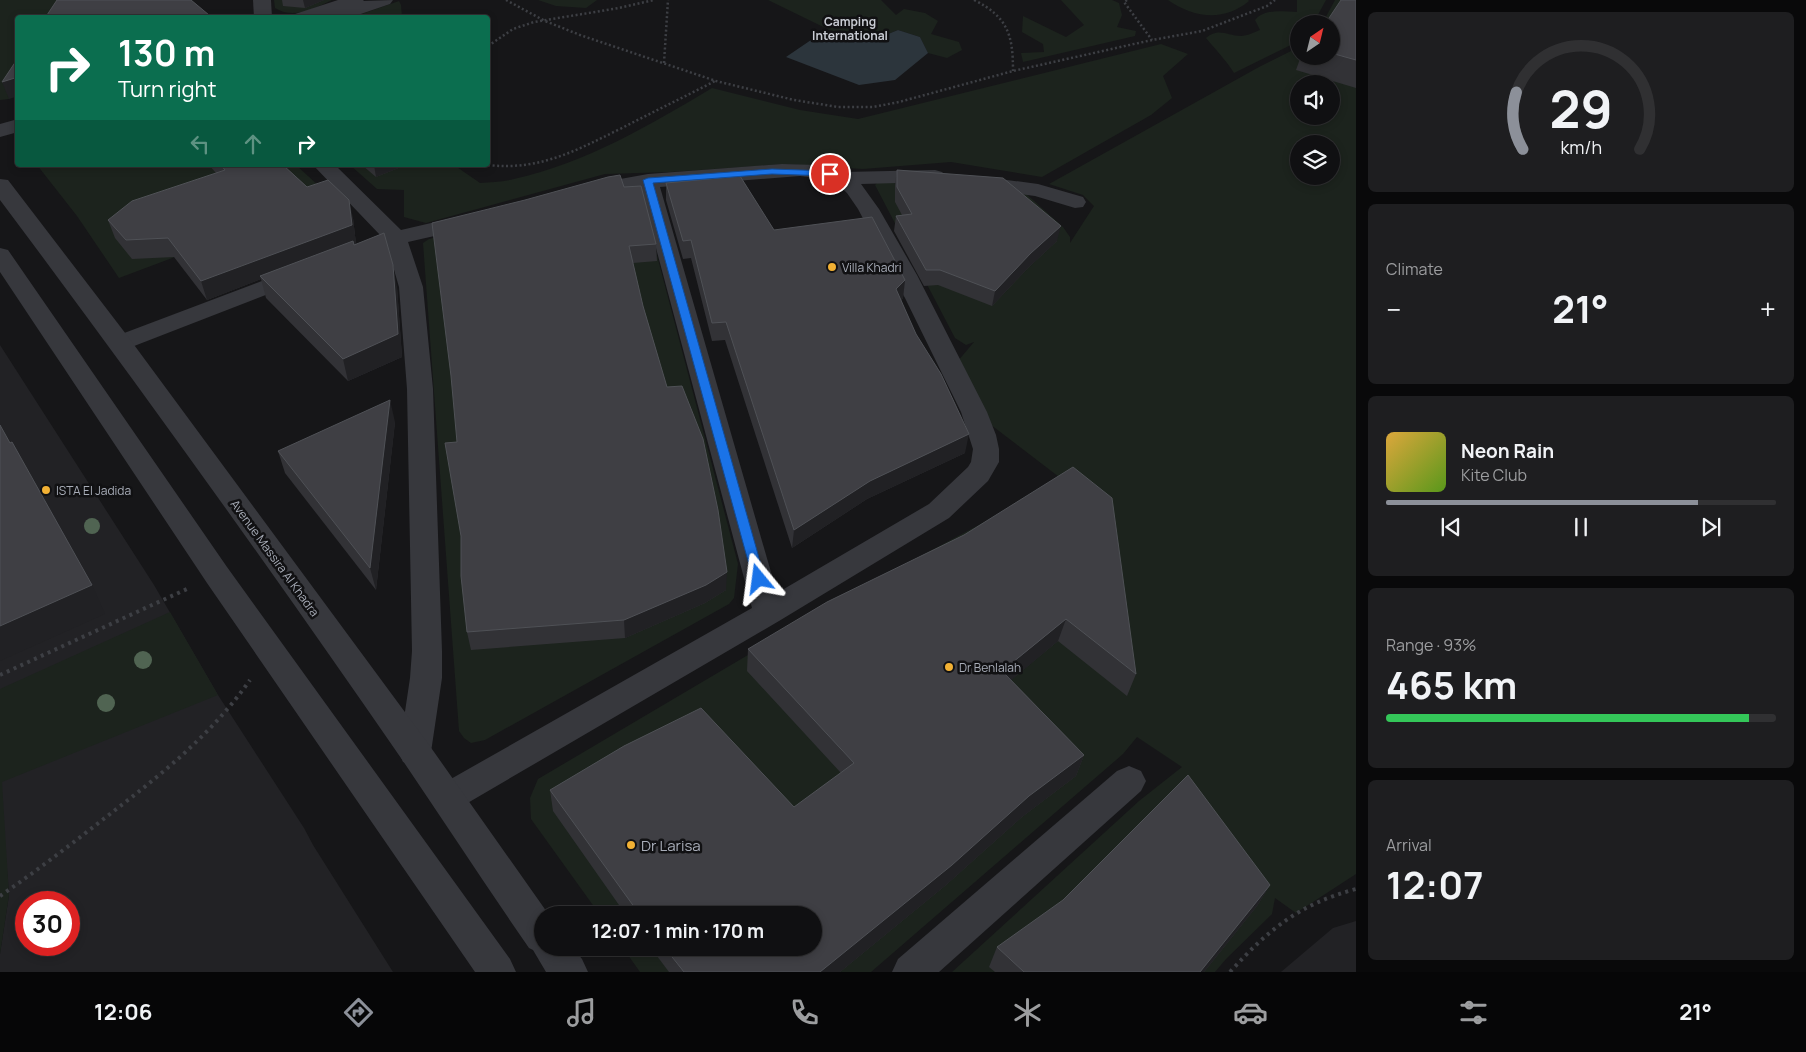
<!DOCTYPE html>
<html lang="en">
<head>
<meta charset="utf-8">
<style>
  :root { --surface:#101012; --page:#1e1e20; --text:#f1f3f6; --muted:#9c9d9f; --line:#303032; --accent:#8c9099 }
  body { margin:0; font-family:Manrope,sans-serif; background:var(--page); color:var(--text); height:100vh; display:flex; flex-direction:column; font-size:19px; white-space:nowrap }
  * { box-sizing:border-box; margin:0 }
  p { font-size:16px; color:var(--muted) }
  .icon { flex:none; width:28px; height:28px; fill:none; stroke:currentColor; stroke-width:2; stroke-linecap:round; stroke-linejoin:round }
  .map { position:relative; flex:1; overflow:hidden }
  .drawer { display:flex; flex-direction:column; gap:12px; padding:12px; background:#09090a; width:450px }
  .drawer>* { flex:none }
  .hud { position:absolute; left:15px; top:15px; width:475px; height:152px; border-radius:5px; box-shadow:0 2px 8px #0003,0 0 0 1px var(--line); background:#0b6e4f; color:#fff; overflow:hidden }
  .needle { width:32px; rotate:35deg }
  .fabs { position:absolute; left:1290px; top:15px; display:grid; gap:10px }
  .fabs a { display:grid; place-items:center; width:50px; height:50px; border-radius:50%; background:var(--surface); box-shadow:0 2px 8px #0003,0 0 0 1px var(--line); font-size:25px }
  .speed { position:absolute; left:15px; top:891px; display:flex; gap:10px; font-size:25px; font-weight:700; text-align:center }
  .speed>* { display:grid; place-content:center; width:65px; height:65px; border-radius:50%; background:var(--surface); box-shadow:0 2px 8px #0003,0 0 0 1px var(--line); line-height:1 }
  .speed .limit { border:8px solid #d22; background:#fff; color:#111 }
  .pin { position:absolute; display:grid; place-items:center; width:42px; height:42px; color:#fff; margin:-21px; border:2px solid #fff; border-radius:50%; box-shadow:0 1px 5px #0007 }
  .me { position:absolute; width:55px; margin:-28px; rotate:344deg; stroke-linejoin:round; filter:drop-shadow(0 0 4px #0008) }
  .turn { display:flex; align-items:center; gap:18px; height:105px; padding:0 20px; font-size:22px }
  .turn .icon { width:65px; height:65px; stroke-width:2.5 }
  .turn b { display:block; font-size:35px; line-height:42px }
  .lanes { display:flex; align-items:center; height:48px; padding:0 20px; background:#0003; justify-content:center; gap:25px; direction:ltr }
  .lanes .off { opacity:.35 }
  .big { font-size:38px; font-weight:700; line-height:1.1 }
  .drawer .tile { flex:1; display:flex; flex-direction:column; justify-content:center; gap:8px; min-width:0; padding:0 18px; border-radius:8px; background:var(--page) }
  .drawer .dial { align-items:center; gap:0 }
  .dial svg { height:130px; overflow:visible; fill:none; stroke:var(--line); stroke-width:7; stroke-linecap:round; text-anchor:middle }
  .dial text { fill:var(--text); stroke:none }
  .song { display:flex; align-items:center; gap:15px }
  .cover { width:60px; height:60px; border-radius:8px; background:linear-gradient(135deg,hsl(40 70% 55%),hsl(90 70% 35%)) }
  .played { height:5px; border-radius:2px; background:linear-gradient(90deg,var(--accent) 80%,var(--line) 80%) }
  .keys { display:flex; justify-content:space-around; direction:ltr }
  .heat { display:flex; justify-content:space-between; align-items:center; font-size:28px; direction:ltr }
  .charge { height:8px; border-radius:4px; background:linear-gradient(90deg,#34c759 93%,var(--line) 0) }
  .trip { position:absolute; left:534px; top:906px; width:288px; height:50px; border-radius:25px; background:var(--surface); box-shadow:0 2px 8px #0003,0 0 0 1px var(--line); font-weight:700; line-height:50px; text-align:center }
  .tab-bar { display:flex; height:80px; justify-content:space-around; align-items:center; background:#060607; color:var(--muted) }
  .tab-bar .icon { width:35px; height:35px }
  .tab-bar .current { color:var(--accent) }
  .tab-bar b { font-size:22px; color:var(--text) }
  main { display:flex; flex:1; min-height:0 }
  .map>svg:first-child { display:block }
  .built { fill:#222225; fill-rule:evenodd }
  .green { fill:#1c231d; fill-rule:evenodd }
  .water { fill:#2c353c }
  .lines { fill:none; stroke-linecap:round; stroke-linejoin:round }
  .path-far1 { stroke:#3d3f44; stroke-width:2.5; stroke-dasharray:2 2.5; stroke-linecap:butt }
  .path { stroke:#3d3f44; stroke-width:4; stroke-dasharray:3 4.5; stroke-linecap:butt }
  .minor { fill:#37383d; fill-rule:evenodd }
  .tertiary { fill:#37383d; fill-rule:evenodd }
  .tree { fill:#506452 }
  .wall { fill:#323236 }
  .shaded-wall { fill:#212124 }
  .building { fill:#3f3f44; stroke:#4f5156 }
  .route { fill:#1a73e8; stroke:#114b97 }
  .poi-dot { fill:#f2b134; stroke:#111113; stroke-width:2 }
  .labels { text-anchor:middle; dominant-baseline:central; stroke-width:5; stroke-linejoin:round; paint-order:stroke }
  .far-quarter-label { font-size:12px; font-weight:bold; fill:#c9ccd4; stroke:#111113 }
  .poi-label { font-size:12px; fill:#a8adb8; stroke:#111113; text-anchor:start }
  .street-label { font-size:12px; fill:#a8adb8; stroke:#111113 }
  .near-poi-label { font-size:15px; fill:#a8adb8; stroke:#111113; text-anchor:start }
</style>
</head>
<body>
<main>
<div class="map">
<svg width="1356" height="972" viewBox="0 0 1356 972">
  <rect width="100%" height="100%" fill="#161618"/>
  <g class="built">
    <path d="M0,345L154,585L218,695L304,828L313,845L393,972H0V954L9,895L0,783ZM26,902H69V945H26Z"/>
    <polygon points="1356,921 1356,972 1281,972 1333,928"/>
  </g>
  <g class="green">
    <polygon points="0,0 73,0 62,17 18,18 17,86 9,99 0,100"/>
    <path d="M274,0H332C315,8 294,20 275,8Z"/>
    <polygon points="538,0 597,0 586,8 556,6"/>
    <polygon points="768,0 881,0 896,15 904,9 925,13 938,21 931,34 959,42 962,50 947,58 928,53 920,37 898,30 871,41 850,40"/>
    <polygon points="1061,0 1112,0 1119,3 1122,15 1117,27 1136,31 1135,36 1023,62 1021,53 1044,52 1043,44 1022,32 1023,16 1066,37 1084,25"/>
    <path d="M1168,0H1248L1249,1C1224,22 1194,18 1168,0Z"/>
    <path d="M1297,0H1326L1313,24H1299V41L1234,73C1226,60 1216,50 1206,38C1219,27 1227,36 1241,36C1247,36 1255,32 1260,30L1255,20C1264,8 1283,12 1297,12Z"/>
    <path d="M1335,0H1356V874L1296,913L1275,898L1272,914L1226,959L1215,972H952L1139,801L1182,767L1137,737L1123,754L871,972H640L623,948H812V915H600L531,819L530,798L538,779L870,583L1063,480L974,412L952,368L974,342L966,345L955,338L875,185L878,182L1023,191L1063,227L1070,237V243L1094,206L1083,195L1049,184L1259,67L1299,47V56H1331V24H1322ZM1299,84H1331V116H1299ZM1299,144H1331V176H1299Z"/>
    <polygon points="399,1 401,5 402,17 350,18"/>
    <path d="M1161,44L1188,54L1163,76L1172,98L1151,115L1042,177L951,162L863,169L785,164L671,172L605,174L426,223L404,217V190L377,189L350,165H454L480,183C491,182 503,182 514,179C586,163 650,125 712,88L800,110L858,119Z"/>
    <polygon points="37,165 296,165 332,198 119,278 77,216"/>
    <polygon points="639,187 738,564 734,598 729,604 485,740 471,743 464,738 459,731 423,243 429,239"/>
    <polygon points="170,612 218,695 2,782 9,895 0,954 0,689"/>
  </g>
  <polygon class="water" points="898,30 920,37 928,53 895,80 859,85 786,57 811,40 871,41"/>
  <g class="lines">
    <g class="path-far1">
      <polyline points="506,0 545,21 580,35 716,81 794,100 838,107 873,107 899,102 1013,71 1152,40 1202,31 1267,6 1275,0"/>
      <path d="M974,0C1008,17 1013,35 1013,71"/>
      <polyline points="1127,0 1124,2 1152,40"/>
      <polyline points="488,46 513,29 534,22 619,8 654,0"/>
      <polyline points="664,63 668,0"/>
      <path d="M488,165C540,171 577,150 622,128C653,112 684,97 715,81"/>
    </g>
    <g class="path">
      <polyline points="0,675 189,588"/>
      <path d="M0,896C38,870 74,842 110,814C162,774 212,734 250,680"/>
      <path d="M1230,972C1268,930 1299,904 1356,889"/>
    </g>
    <g class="minor">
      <polygon points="253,0 271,0 272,18 254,18"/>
      <polygon points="338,0 364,0 363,1 393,0 390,4 349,18 332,18 331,14 320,18 292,18 295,14"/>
      <polygon points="18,119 18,132 0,137 0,124"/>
      <path d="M782,164L817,165L844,172L935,170L942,172L946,176L942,180L935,182L861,184L879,209L917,275L987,412L996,435L999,449V462L988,481L949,518L779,621L459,808L447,813L435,808L430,798L435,788L752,608L640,188L587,197L579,196L576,191L579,186L587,185L648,174ZM800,176L825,179L836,183L847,193L858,209L905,298L961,412L973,449L971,462L968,467L929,504L777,593L660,187Z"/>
      <polygon points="313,165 335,165 401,230 470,214 478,216 481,221 478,226 408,242 423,287 433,389 442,651 442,678 431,752 427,762 415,766 403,762 399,752 410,678 412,651 407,389 399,287 388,249 351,262 343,260 340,255 343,250 381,236"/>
      <polygon points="977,176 1038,184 1083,197 1086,202 1083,207 1075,208 1035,196 969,187 966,182 969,177"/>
      <polygon points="299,267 307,269 311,274 307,279 129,348 120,351 111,348 108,343 111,338"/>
      <polygon points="1129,766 1141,771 1146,781 1141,791 939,972 892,972 898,959 1117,771"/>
    </g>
    <g class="tertiary">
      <path d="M0,179L8,180L129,338L427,742L549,915H542V948H573L582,959L588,972H546L533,950L529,948C486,886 445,823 403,761C272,571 138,384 0,200Z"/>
      <polygon points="0,248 8,250 227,567 510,959 516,972 475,972 207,583 0,272"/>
    </g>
  </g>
  <g class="tree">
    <circle cx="92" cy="526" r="8"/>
    <circle cx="143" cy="660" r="9"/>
    <circle cx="106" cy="703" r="9"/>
  </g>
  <g class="wall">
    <polygon points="282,0 324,0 305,8 283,6"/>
    <polygon points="1356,0 1356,88 1296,70 1301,56 1331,56 1331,24"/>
    <polygon points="209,165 283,165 307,187 353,218 356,244 397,287 402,357 348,381 266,298 261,279 207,300 174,257 132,259 115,238 108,220 216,173"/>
    <polygon points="362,165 406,165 376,177"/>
    <polygon points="897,170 1057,241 1028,268 992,306 938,285 924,286 894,231 896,216 902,215 895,202 895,185"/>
    <polygon points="666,183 774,230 905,280 903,298 901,300 965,453 867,499 792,548 725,340 712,341 691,258 683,259 666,200"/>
    <polygon points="624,187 656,244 657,261 633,263 643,306 667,387 726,590 705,603 625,638 471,650 467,632 461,537 457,442"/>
    <polygon points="395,422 376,590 285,473 278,451"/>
    <polygon points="964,535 1136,674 1127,696 1058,641 1011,680 1084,755 1076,776 1022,817 946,885 840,972 669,972 651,948 812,948 812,915 626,915 553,811 550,790 794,807 841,773 747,671 748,649"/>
    <polygon points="1270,885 1257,906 1204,972 995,972 989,967 997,947"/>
  </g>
  <g class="shaded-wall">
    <polygon points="303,0 324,0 305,8"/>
    <polygon points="209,15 210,18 201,18"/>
    <polygon points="18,77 18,96 9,99 2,82"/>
    <polygon points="374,165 406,165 376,177"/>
    <polygon points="349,200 353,218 356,244 260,276 261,279 207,300 201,281"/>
    <polygon points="1061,226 1057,241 1028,268 992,306 995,291 1031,253"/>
    <polygon points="393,265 397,287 402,357 348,381 343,359"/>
    <polygon points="905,280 903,298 893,307 896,289"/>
    <polygon points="390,400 395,422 376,590 370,568"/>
    <polygon points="969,434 965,453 867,499 792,548 794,530 870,481"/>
    <polygon points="727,572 726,590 705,603 625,638 624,620"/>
    <polygon points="92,585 105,614 0,661 0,626"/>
    <polygon points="1066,619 1058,641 996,693 1002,671"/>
    <polygon points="1084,755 1076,776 1022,817 946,885 840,972 820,972 1029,796"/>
    <polygon points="1270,885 1257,906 1204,972 1200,972"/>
  </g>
  <g class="building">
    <polygon points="57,0 191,0 209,15 201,18 45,18"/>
    <polygon points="1341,0 1356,0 1356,60 1331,53 1331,24 1325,24"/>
    <polygon points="18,58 18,77 2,82"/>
    <polygon points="221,165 283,165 307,187 328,180 349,200 352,225 201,281 168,238 126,240 108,220 132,201 225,170"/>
    <polygon points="897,170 1003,178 1061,226 1031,253 995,291 940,270 926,270 896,216 912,214 897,187"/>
    <polygon points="620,175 624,187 641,186 656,244 629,246 643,306 667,387 682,386 703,439 718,510 727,572 706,585 624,620 467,632 461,576 461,536 445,443 457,442 451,376 432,223 525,200 608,177"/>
    <polygon points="740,176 774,230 872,217 905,280 896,289 916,334 941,374 969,434 870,481 794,530 726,322 712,323 691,240 683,241 666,183"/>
    <polygon points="384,233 393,265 398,334 343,359 260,276 353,241 354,245"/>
    <polygon points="390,400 383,458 370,568 278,451"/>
    <polygon points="0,425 10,443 12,442 92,585 0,626"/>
    <polygon points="1073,467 1112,498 1136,674 1066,619 1002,671 1084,755 1029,796 952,865 820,972 684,972 665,948 812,948 812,915 640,915 550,790 624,746 701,708 794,807 854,763 748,649 827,602 964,535"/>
    <polygon points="1188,775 1270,885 1200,972 1024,972 997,947 1063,900"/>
  </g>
  <polygon class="route" points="772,169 830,171 834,174 830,176 772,174 653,183 765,579 763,582 754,582 753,579 643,180 648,178"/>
  <g class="poi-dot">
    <circle cx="832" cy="267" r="5"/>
    <circle cx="46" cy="490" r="5"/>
    <circle cx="949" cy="667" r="5"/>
    <circle cx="631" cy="845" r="5"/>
  </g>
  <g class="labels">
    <g class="far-quarter-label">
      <text x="850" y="21">Camping<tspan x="850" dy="14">International</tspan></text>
    </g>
    <g class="poi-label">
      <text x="842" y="267">Villa Khadri</text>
      <text x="56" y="490">ISTA El Jadida</text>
      <text x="959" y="667">Dr Benlalah</text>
    </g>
    <g class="street-label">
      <text transform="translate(275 558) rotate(54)">Avenue Massira Al Khadra</text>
    </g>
    <g class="near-poi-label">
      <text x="641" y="845">Dr Larisa</text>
    </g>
  </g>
</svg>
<div class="fabs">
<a><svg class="needle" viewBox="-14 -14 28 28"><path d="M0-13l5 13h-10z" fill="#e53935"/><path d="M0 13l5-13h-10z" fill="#9c9d9f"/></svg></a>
<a><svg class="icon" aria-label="sound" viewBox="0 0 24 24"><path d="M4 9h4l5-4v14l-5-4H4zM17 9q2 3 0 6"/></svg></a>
<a><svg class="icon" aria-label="layers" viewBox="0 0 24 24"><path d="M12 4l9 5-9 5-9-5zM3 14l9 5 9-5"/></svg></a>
</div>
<div class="speed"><div class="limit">30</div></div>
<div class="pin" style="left:830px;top:174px;background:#d93025"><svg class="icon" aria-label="arrive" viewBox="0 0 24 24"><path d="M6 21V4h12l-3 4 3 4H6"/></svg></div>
<svg class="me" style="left:759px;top:579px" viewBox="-20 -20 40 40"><path d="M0-17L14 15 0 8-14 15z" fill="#1a73e8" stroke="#fff" stroke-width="4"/></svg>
<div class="trip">12:07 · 1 min · 170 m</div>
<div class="hud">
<div class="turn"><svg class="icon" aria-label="right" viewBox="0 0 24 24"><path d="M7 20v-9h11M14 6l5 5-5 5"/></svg><div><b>130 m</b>Turn right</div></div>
<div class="lanes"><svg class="icon off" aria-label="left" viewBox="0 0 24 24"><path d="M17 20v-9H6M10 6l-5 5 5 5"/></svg><svg class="icon off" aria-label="ahead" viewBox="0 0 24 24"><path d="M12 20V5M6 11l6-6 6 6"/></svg><svg class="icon" aria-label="right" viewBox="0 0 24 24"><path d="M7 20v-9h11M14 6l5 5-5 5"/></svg></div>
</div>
</div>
<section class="drawer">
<div class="tile dial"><svg viewBox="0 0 100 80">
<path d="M14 69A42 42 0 1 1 86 69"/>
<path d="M14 69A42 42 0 0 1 10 34" stroke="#8c9099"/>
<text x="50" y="56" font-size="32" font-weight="700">29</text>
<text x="50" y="72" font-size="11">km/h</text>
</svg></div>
<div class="tile"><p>Climate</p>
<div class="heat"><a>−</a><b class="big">21°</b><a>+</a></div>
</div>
<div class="tile">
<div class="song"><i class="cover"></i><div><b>Neon Rain</b><p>Kite Club</p></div></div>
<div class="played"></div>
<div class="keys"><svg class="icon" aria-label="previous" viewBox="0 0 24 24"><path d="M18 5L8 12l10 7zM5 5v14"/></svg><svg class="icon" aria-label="pause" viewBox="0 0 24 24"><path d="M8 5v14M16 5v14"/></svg><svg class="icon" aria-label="next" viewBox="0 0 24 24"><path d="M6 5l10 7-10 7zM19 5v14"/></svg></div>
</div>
<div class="tile"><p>Range · 93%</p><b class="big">465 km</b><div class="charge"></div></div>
<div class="tile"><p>Arrival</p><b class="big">12:07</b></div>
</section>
</main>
<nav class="tab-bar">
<b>12:06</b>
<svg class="icon current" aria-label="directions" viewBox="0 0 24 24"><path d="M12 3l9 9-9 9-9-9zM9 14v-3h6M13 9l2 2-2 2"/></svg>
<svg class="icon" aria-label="music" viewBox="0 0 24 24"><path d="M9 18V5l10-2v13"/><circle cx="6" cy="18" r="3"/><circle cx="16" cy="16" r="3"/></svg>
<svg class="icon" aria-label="phone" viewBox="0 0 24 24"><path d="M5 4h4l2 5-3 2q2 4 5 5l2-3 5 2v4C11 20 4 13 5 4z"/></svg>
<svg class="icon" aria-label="climate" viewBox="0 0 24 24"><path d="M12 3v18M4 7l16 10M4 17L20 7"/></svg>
<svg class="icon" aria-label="car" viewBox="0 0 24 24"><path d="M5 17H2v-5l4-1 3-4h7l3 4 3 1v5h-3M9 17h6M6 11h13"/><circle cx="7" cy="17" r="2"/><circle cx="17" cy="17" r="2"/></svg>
<svg class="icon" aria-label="filters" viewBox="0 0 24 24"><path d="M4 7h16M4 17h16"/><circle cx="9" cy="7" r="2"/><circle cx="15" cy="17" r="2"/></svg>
<b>21°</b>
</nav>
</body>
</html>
